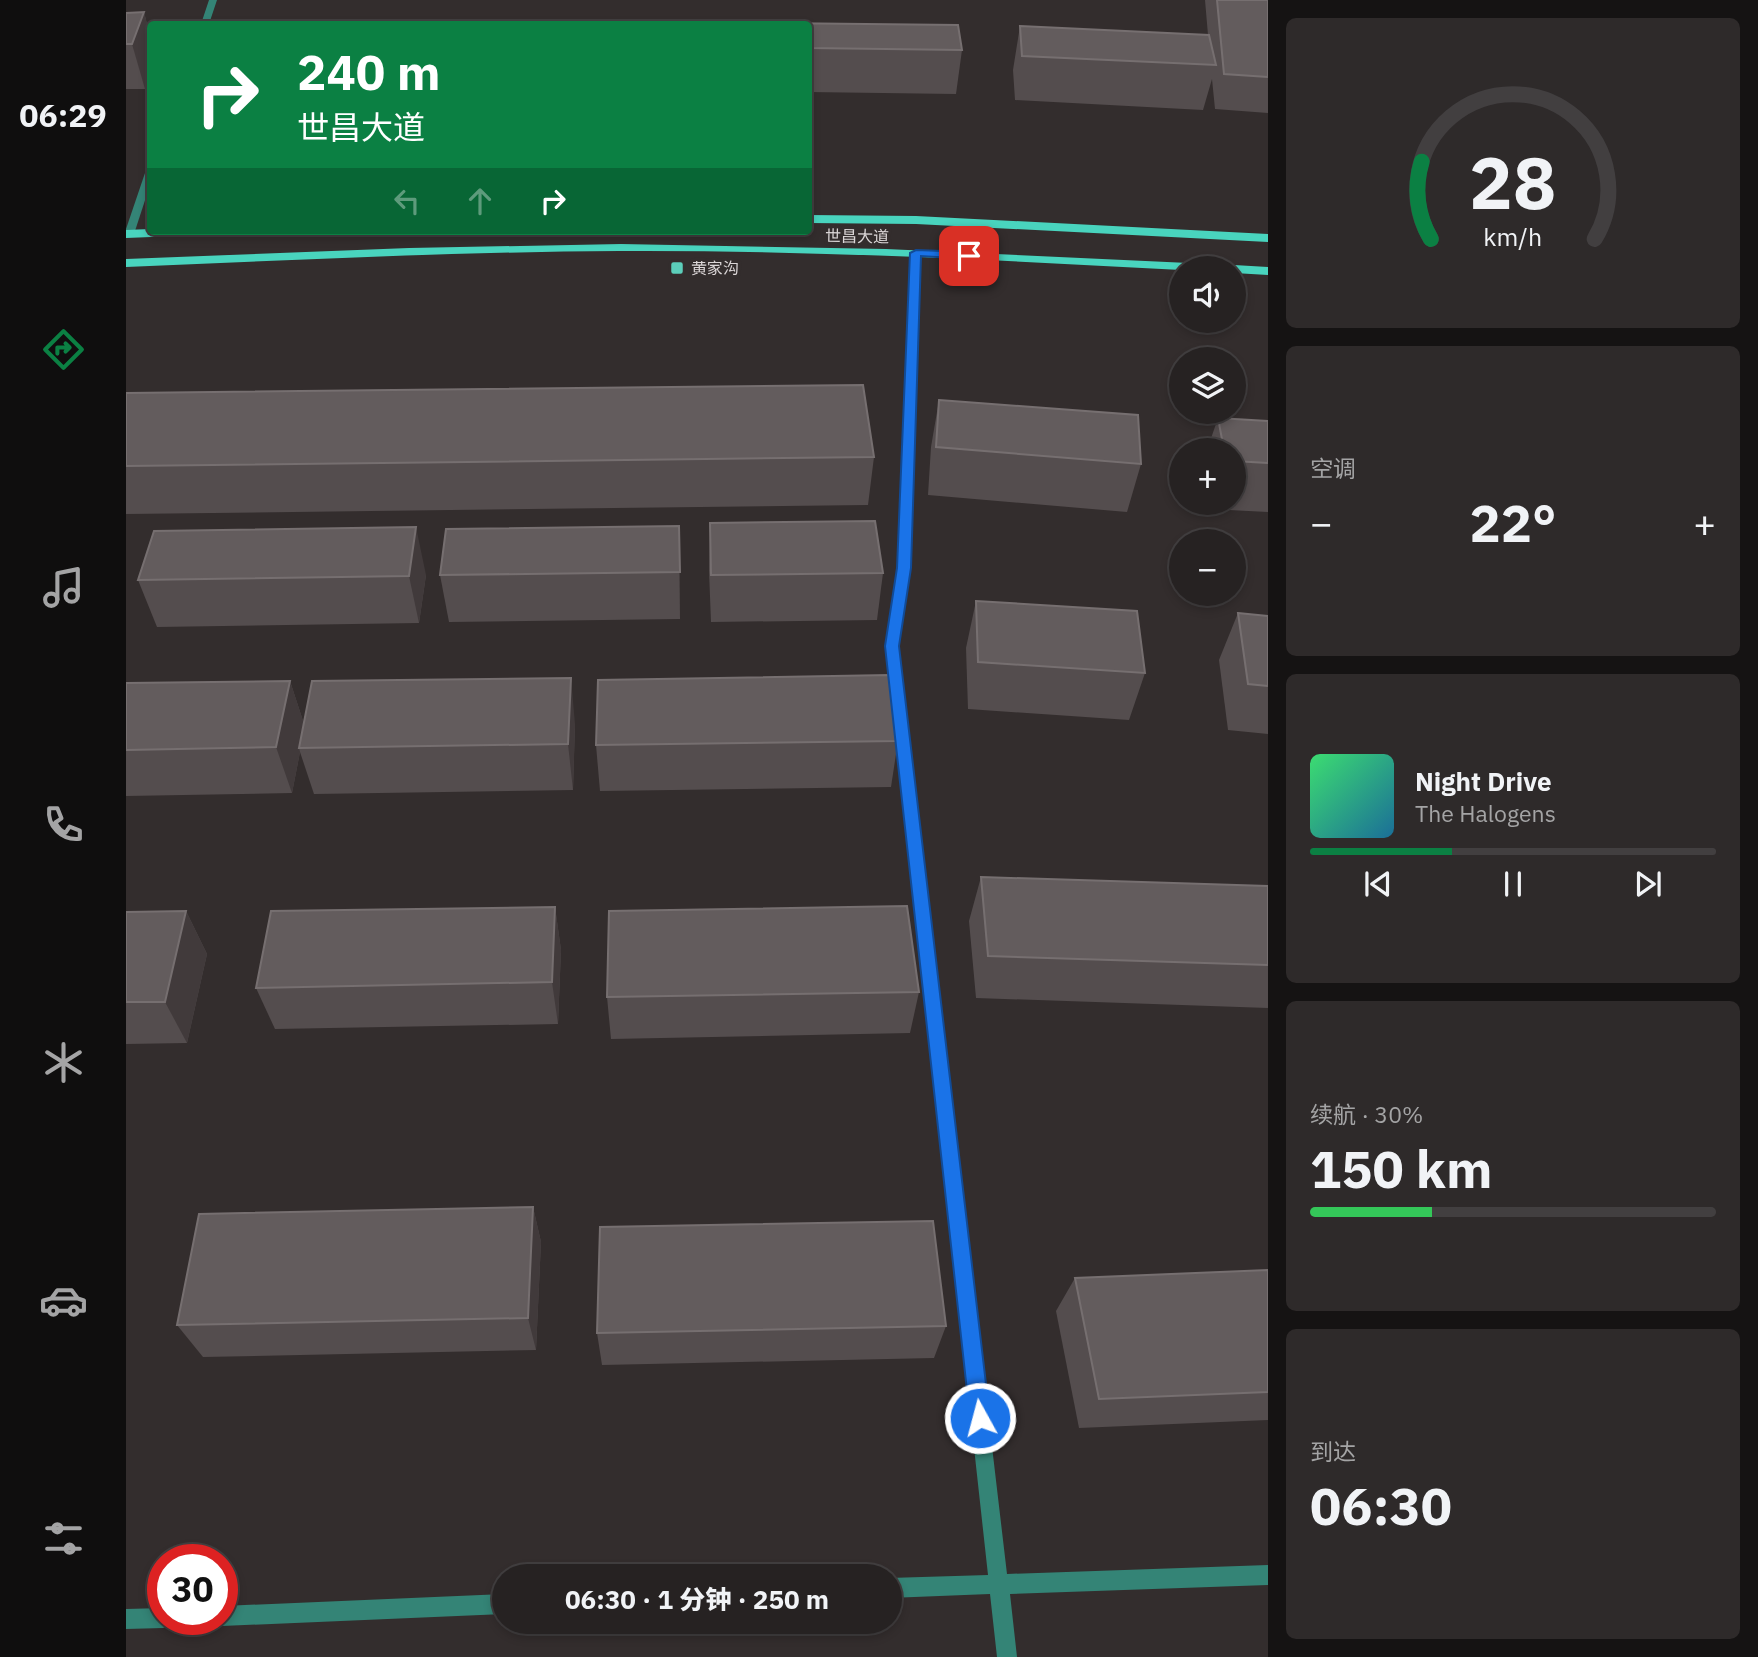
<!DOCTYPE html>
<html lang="zh">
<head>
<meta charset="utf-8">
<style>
  :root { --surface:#262222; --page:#2e2a2a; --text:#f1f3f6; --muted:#a4a4a5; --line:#423f40; --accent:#0b8043 }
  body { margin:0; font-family:"IBM Plex Sans","Noto Sans SC",sans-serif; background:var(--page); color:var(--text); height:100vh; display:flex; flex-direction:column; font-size:26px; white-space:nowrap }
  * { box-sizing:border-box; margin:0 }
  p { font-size:23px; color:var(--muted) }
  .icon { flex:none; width:38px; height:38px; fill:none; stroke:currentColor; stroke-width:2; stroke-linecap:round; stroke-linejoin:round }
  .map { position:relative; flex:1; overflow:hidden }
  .side { display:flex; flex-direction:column; gap:18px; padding:18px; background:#151313; width:490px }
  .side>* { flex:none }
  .hud { position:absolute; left:21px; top:21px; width:665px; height:214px; border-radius:7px; box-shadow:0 4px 10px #0003,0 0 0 2px var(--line); background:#0b8043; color:#fff; overflow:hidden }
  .fabs { position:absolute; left:1043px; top:256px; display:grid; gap:14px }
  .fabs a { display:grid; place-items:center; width:77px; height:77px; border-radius:50%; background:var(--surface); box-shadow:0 4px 10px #0003,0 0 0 2px var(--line); font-size:35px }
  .speed { position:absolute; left:21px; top:1544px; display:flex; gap:14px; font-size:35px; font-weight:700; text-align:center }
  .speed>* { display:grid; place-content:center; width:91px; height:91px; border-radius:50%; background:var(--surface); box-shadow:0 4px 10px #0003,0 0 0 2px var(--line); line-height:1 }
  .speed .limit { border:10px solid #d22; background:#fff; color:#111 }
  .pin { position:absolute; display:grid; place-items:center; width:60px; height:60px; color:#fff; margin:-30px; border-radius:14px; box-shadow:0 4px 10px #0006 }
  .me { position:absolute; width:77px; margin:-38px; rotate:353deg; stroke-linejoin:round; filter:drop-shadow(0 0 5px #0008) }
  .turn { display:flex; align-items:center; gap:24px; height:147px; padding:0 35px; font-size:32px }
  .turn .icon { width:91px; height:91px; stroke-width:2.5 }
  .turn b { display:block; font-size:49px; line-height:60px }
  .lanes { display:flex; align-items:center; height:66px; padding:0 35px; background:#0003; justify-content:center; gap:35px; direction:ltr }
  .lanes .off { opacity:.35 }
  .big { font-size:52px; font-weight:800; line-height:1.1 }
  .side .card { flex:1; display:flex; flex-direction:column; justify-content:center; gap:10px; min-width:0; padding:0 24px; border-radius:10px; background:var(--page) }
  .side .dial { align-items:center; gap:0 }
  .dial svg { height:182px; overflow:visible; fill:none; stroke:var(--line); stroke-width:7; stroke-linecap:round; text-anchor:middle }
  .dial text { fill:var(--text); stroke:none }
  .song { display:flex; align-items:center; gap:21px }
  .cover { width:84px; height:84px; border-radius:10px; background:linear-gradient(135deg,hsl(140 70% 55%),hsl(200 70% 35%)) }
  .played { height:7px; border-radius:4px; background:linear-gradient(90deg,var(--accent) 35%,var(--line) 35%) }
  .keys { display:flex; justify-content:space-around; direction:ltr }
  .heat { display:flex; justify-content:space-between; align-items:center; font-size:38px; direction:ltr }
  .charge { height:10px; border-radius:5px; background:linear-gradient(90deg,#34c759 30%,var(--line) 0) }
  .trip { position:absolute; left:366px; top:1564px; width:410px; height:70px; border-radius:35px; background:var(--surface); box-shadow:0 4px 10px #0003,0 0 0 2px var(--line); font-weight:800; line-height:70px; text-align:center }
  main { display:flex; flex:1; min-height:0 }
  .tabs { display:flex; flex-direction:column; width:126px; justify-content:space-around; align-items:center; background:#0f0e0e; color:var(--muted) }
  .tabs .icon { width:49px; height:49px }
  .tabs .active { color:var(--accent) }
  .tabs b { font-size:32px; color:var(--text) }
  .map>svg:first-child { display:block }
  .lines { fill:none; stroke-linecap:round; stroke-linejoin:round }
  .street { fill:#348476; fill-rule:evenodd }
  .primary { fill:#49d4be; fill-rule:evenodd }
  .wall { fill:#544d4e }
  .shaded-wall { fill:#413a3b }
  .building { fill:#635c5d; stroke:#766f70; stroke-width:2 }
  .route { fill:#1a73e8; stroke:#114b97; stroke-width:2 }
  .poi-dot { fill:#5cceba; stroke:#332d2d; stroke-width:2.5 }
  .labels { text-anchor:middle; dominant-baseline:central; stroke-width:7; stroke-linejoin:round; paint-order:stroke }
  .far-street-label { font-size:16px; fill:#dbd6d7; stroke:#332d2d }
  .far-poi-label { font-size:16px; fill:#dbd6d7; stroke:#332d2d; text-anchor:start }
</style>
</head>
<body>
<main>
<nav class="tabs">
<b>06:29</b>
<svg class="icon active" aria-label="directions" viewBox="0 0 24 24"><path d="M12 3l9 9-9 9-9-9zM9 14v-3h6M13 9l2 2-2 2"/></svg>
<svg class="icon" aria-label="music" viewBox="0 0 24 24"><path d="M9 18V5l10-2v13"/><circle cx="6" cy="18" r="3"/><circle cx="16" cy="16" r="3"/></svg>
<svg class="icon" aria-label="phone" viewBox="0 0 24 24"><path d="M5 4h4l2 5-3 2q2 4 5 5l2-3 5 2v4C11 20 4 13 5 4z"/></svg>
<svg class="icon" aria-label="climate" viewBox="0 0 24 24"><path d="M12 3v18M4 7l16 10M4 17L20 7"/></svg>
<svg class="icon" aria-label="car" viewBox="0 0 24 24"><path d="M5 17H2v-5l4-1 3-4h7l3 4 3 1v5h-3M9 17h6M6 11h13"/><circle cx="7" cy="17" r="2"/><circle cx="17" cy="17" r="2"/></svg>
<svg class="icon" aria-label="filters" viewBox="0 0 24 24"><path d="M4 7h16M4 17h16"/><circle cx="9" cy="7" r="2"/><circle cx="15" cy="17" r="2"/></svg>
</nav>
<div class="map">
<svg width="1142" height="1657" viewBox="0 0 1142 1657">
  <rect width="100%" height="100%" fill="#332d2d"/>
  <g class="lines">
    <g class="street">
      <polygon points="83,0 91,0 83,24 75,24"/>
      <polygon points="24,170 24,185 8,234 0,236 0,229 19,173"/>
      <polygon points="790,250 795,253 784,568 772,647 881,1574 1142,1565 1142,1585 884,1594 891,1657 871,1657 864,1594 763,1598 763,1578 862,1575 760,647 772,568 785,253"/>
      <polygon points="378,1594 378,1614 96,1626 89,1623 87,1619 96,1619 96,1606"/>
      <polygon points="37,1608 37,1619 47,1619 44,1625 37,1628 0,1629 0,1609"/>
    </g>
    <g class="primary">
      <polygon points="682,215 790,216 1142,234 1142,242 790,224 682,223"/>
      <polygon points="24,229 24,231 82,231 76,235 0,238 0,230"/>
      <path d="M495,244L760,249L1084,264L1090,268H1055V270C868,260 681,250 493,251C329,252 164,260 0,267V259L283,248Z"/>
      <polygon points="1108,265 1142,267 1142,275 1108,273 1108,268 1103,268"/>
    </g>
  </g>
  <g class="wall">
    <polygon points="1079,0 1142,0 1142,113 1089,109 1086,79 1077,110 889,100 887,70 894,26 1082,35"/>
    <polygon points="18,12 24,36 24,73 19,89 0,89 0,13"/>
    <polygon points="682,24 836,50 830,94 682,92"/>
    <polygon points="0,393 748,457 742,505 0,514"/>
    <polygon points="813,400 1015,464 1001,512 802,495 805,447"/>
    <polygon points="1092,418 1142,421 1142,512 1083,509 1082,502 1108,502 1108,450 1081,450"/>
    <polygon points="584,523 757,573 751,620 585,622 583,571"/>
    <polygon points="553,526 554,619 323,622 314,575"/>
    <polygon points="300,575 293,623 31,627 12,580"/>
    <polygon points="850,601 1019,673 1003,720 842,709 840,648"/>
    <polygon points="1112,613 1142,616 1142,734 1102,730 1093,660"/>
    <polygon points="164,681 178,724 449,724 447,790 188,794 174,752 166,793 0,796 0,683"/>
    <polygon points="772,741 765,787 474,791 470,745"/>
    <polygon points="855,877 1142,886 1142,1008 850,998 843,921"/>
    <polygon points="429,907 435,950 432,1024 149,1029 130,988"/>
    <polygon points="60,911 81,954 61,1043 0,1044 0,912"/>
    <polygon points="793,992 784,1033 485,1039 481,997"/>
    <polygon points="407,1207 415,1242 410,1350 77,1357 51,1325"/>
    <polygon points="1142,1270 1142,1420 953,1428 930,1311 949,1278"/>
    <polygon points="820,1326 808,1358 476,1365 471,1333"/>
  </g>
  <g class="shaded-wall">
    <polygon points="18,12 24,36 24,73 19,89 6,44"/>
    <polygon points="290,527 300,575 293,623 283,576"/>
    <polygon points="445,678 449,724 447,790 442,744"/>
    <polygon points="164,681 179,727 173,748 174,752 166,793 150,747"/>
    <polygon points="429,907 435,950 432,1024 426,982"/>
    <polygon points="60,911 81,954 61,1043 39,1002"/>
    <polygon points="407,1207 415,1242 410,1350 402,1318"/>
  </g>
  <g class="building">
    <polygon points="1091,0 1142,0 1142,77 1098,74"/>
    <polygon points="18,12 6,44 0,44 0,13"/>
    <polygon points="648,23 832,25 836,50 682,48 682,24 648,24"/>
    <polygon points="894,26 1083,35 1090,65 896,56"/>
    <polygon points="737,385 748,457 0,466 0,393"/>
    <polygon points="813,400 1012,415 1015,464 810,447"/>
    <polygon points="1092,418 1142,421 1142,463 1108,461 1108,450 1098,450"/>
    <polygon points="749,521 757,573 585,575 584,523"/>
    <polygon points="553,526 554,572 314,575 320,529"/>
    <polygon points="290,527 283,576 12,580 28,531"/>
    <polygon points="850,601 1011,611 1019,673 852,662"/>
    <polygon points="1112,613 1142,616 1142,686 1122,684"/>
    <polygon points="763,675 772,741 470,745 472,680"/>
    <polygon points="445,678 442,744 173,748 186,681"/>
    <polygon points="164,681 150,747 0,750 0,683"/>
    <polygon points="855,877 1142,886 1142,965 862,956"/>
    <polygon points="781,906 793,992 481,997 483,911"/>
    <polygon points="429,907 426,982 130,988 145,911"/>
    <polygon points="60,911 39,1002 0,1002 0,912"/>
    <polygon points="407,1207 402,1318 51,1325 73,1214"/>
    <polygon points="807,1221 820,1326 471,1333 474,1227"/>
    <polygon points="1142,1270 1142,1392 973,1399 949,1278"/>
  </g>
  <polygon class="route" points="790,250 843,252 849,256 843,259 795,256 785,568 773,646 864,1418 861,1426 854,1429 847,1426 844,1418 759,646 771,568 784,253"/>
  <rect class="poi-dot" x="544" y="261" width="14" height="14" rx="3.5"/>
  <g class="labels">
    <g class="far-street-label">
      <text transform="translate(731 236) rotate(1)">世昌大道</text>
    </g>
    <g class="far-poi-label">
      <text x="565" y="268">黄家沟</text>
    </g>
  </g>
</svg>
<div class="fabs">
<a><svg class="icon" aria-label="sound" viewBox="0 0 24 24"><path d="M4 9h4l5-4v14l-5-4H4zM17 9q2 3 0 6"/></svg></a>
<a><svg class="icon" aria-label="layers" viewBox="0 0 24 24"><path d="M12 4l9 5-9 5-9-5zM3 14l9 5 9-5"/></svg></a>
<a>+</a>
<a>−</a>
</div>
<div class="speed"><div class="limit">30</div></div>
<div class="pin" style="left:843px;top:256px;background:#d93025"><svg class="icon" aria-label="arrive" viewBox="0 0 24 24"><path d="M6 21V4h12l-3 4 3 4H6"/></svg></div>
<svg class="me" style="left:854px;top:1418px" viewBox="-20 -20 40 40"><circle r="17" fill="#1a73e8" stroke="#fff" stroke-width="3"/><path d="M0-11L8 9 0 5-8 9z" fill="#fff"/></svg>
<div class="trip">06:30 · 1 分钟 · 250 m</div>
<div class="hud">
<div class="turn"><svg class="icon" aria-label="right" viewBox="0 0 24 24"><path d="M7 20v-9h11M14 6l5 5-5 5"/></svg><div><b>240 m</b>世昌大道</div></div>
<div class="lanes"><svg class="icon off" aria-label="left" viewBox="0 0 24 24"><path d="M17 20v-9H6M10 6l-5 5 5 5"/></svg><svg class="icon off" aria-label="ahead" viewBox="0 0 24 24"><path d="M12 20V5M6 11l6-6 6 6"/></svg><svg class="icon" aria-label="right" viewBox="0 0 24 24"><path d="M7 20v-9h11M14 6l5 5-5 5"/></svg></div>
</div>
</div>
<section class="side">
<div class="card dial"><svg viewBox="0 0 100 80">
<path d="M14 69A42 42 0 1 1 86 69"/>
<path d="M14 69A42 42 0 0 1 10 35" stroke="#0b8043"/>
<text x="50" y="56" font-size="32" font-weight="700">28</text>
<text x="50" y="72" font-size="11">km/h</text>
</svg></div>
<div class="card"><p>空调</p>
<div class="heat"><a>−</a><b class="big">22°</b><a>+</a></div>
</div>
<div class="card">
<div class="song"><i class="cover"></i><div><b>Night Drive</b><p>The Halogens</p></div></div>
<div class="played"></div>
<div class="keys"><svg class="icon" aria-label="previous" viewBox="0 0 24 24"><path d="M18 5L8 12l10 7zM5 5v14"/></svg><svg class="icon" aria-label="pause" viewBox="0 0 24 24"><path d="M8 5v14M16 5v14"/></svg><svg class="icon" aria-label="next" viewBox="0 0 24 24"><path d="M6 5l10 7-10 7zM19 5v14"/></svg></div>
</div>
<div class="card"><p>续航 · 30%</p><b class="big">150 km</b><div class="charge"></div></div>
<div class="card"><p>到达</p><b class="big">06:30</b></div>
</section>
</main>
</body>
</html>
